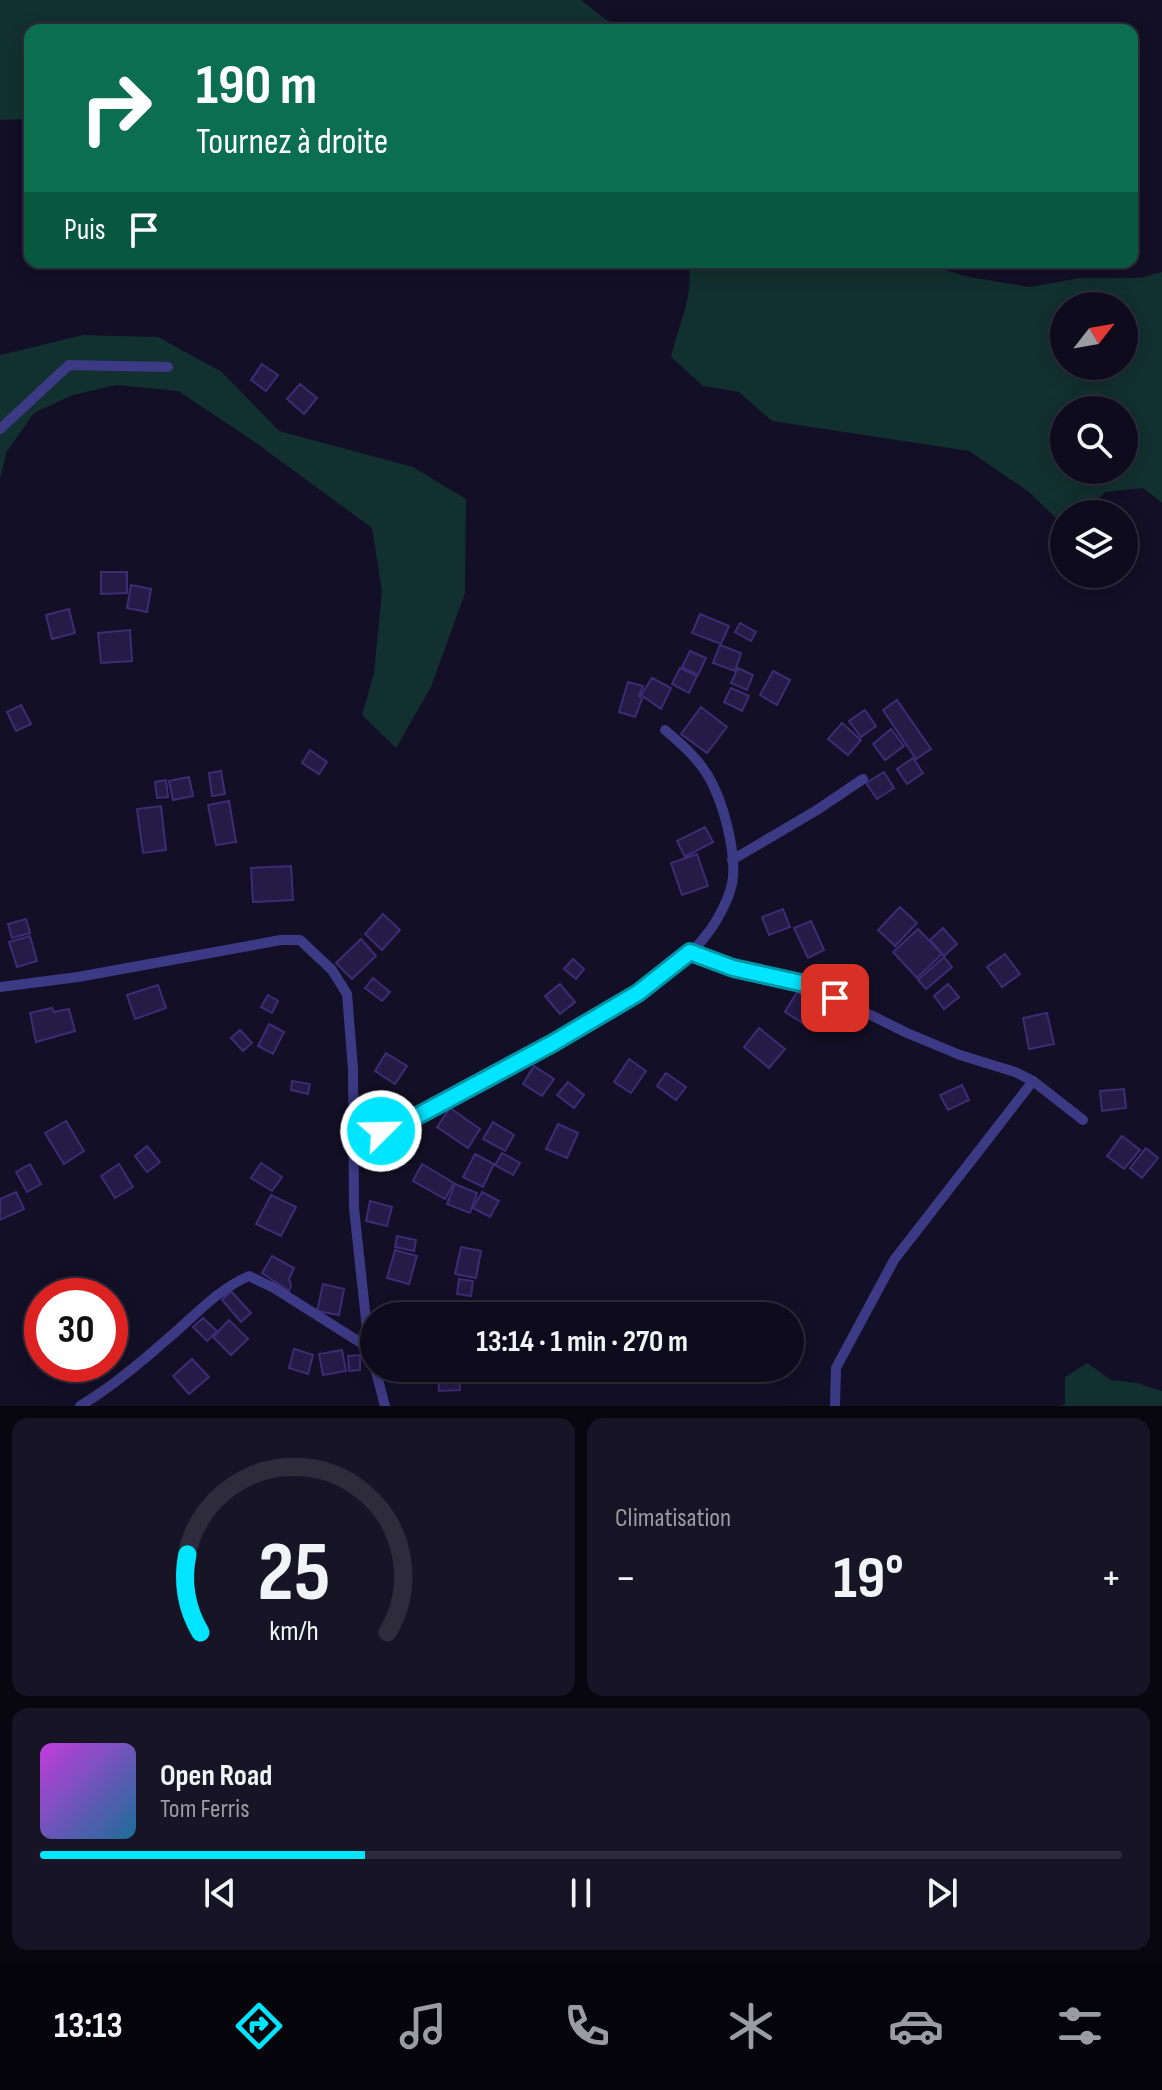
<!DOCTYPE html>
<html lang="fr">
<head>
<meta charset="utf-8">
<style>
  :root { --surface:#0e0b1c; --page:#171425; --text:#f1f3f6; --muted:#9b9ba3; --line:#2e2b3b; --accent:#00e5ff }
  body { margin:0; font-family:"Sofia Sans Condensed",sans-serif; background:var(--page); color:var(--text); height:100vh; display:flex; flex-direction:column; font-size:30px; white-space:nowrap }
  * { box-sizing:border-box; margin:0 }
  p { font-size:26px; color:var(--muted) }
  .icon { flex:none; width:44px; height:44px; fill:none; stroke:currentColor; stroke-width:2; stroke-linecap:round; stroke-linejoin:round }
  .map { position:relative; height:1406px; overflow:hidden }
  .drawer { display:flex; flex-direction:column; gap:12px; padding:12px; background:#08060f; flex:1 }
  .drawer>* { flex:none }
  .guide { position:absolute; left:24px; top:24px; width:1114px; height:244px; border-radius:16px; box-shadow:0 4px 20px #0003,0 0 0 2px var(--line); background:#0b6e4f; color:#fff; overflow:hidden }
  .needle { width:52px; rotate:59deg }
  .controls { position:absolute; left:1050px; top:292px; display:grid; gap:16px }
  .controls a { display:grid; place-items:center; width:88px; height:88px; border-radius:50%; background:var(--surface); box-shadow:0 4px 20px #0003,0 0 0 2px var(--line); font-size:40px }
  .speed { position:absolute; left:24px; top:1278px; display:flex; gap:16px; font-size:40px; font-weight:700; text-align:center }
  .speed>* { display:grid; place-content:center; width:104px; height:104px; border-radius:50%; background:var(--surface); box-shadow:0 4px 20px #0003,0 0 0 2px var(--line); line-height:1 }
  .speed .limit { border:12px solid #d22; background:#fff; color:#111 }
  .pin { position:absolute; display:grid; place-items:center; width:68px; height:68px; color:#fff; margin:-34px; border-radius:16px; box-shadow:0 4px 12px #0006 }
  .me { position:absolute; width:88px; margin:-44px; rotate:67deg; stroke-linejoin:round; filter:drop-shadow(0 0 6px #0008) }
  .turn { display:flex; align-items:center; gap:28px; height:168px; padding:0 40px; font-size:36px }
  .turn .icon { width:104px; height:104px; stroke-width:2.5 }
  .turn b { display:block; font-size:56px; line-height:68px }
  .then { display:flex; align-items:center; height:76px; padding:0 40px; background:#0003; gap:16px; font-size:30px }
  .big { font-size:60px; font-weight:700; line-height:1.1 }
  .drawer .widget { flex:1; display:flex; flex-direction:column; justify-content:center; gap:12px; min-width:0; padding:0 28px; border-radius:16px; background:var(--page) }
  .drawer .dial { align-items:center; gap:0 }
  .dial svg { height:208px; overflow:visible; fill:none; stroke:var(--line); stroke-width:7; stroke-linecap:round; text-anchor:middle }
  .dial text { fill:var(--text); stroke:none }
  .song { display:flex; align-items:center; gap:24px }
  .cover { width:96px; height:96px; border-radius:12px; background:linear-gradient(135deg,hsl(290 70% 55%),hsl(200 70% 35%)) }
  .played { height:8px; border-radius:4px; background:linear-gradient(90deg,var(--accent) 30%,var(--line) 30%) }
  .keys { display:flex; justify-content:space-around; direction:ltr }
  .heat { display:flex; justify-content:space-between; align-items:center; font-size:44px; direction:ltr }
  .drawer .tiles { flex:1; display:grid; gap:12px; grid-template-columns:1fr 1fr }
  .widget:last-child { grid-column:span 2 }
  .trip { position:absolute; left:360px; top:1302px; width:444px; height:80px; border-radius:40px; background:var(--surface); box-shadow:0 4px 20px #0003,0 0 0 2px var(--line); font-weight:700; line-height:80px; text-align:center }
  .tabs { display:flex; height:128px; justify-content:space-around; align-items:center; background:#06040b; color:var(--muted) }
  .tabs .icon { width:56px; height:56px }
  .tabs .on { color:var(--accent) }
  .tabs b { font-size:36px; color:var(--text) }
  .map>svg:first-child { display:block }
  .green { fill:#12302f; fill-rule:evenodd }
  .building { fill:#241b47; stroke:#3b2d73; stroke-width:2 }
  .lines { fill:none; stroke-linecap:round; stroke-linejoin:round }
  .minor { stroke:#3d3a85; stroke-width:10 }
  .route-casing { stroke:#0095a6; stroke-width:20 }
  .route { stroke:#00e5ff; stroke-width:14 }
</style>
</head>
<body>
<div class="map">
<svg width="1162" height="1406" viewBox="0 0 1162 1406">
  <rect width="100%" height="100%" fill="#130f26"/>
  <g class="green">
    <polygon points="0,0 581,0 605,19 627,30 30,30 30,119 0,120"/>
    <path d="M688,262H917L969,277L1030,287L1080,278H1140L1162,272V503L1143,488L1105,492L1086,514H1064V522L1061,523L1029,492L969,451L772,421L739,392L703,386L671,357C678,325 695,296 688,262ZM1064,306H1124V366H1064ZM1064,410H1124V470H1064Z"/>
    <polygon points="83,335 158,337 222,372 279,431 413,467 466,499 465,593 431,687 396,748 362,715 374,673 382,591 372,528 252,440 178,391 116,385 73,395 34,413 7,451 0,478 0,355"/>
    <polygon points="1087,1363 1111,1380 1137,1383 1162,1391 1162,1406 1060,1406 1065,1404 1065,1377"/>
  </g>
  <g class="building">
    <polygon points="262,364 278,375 266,391 251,380"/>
    <polygon points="300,384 317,398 304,414 287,399"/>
    <polygon points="101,572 127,572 127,593 101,594"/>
    <polygon points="131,585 151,589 147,612 127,608"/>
    <polygon points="69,609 75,633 52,639 46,615"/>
    <polygon points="700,614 729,626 721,644 692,633"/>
    <polygon points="740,623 756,632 751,641 735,632"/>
    <polygon points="130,630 132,661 101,663 98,633"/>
    <polygon points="720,645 741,653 735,671 713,663"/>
    <polygon points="690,651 706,658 698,675 682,667"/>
    <polygon points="680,668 697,676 689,693 672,684"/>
    <polygon points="738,668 753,675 747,690 731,683"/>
    <polygon points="773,671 790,680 777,705 760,695"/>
    <polygon points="652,678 671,688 661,709 641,695"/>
    <polygon points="628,682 643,686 639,696 642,699 635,717 619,712"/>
    <polygon points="731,688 749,696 742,711 724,702"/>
    <polygon points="897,700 931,749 916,759 883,710"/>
    <polygon points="21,705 31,724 16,731 7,712"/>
    <polygon points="701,707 727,727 707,753 681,734"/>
    <polygon points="865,710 876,726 861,737 849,721"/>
    <polygon points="842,723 861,740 848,755 828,739"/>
    <polygon points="891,729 904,746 885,760 873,744"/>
    <polygon points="310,750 327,762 319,774 302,763"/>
    <polygon points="913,758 923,773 907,784 897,769"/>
    <polygon points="221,771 225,794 212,796 209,773"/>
    <polygon points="884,772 894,788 877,799 866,783"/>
    <polygon points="189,777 193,796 173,800 169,781"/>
    <polygon points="166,780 168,797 157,798 155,782"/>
    <polygon points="229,801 236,842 216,845 208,805"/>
    <polygon points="161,806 166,850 143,853 137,809"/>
    <polygon points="705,827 713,842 685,857 677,841"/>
    <polygon points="697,854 708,886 682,895 671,863"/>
    <polygon points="291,866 293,900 253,902 251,868"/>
    <polygon points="900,907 917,923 895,946 878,930"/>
    <polygon points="783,909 790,927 769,935 762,917"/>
    <polygon points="383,914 400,930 382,950 365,934"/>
    <polygon points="26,919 30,933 12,938 8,924"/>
    <polygon points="811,921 824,950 808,958 794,928"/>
    <polygon points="943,928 957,944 944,956 930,940"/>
    <polygon points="918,929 942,954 917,978 893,952"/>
    <polygon points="30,936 37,961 17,967 9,942"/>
    <polygon points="361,939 376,956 352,979 336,963"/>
    <polygon points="1005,954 1020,974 1002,987 987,967"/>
    <polygon points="944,957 952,967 926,989 918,980"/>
    <polygon points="573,959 584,969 576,979 564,969"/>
    <polygon points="373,978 390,992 382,1001 365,988"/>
    <polygon points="560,984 575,1002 560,1014 545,996"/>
    <polygon points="948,984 959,997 944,1009 934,996"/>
    <polygon points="158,985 166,1008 135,1019 127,995"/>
    <polygon points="797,992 821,1007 809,1027 785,1012"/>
    <polygon points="268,995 278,1001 272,1013 261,1007"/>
    <polygon points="52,1008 54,1012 69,1009 75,1031 36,1042 30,1013"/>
    <polygon points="1047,1013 1054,1044 1029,1049 1023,1018"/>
    <polygon points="269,1024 284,1032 273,1054 258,1046"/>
    <polygon points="759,1028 785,1049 769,1068 744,1047"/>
    <polygon points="240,1030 252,1043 243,1051 231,1038"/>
    <polygon points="386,1053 407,1066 395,1084 375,1071"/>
    <polygon points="629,1059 646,1071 631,1093 614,1082"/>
    <polygon points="534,1066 554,1079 542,1096 523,1084"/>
    <polygon points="666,1073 686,1087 676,1100 657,1086"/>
    <polygon points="292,1081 310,1084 308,1094 291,1090"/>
    <polygon points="568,1082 584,1095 574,1108 557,1095"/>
    <polygon points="962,1085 969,1100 948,1110 940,1095"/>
    <polygon points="1124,1089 1126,1108 1102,1111 1100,1091"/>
    <polygon points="450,1108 480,1129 468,1148 437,1127"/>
    <polygon points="66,1121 84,1151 64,1164 45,1133"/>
    <polygon points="493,1122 514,1135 505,1151 483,1139"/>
    <polygon points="558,1124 578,1133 567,1158 546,1149"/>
    <polygon points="1122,1136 1140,1150 1124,1169 1107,1156"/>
    <polygon points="147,1146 160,1162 147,1172 135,1156"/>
    <polygon points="1146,1148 1158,1158 1142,1178 1130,1168"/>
    <polygon points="502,1153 520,1163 513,1175 495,1165"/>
    <polygon points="475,1154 494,1164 483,1187 463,1177"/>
    <polygon points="261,1163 282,1177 272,1191 251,1178"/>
    <polygon points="30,1164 41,1184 27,1192 16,1172"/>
    <polygon points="119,1164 133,1187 115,1198 101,1176"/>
    <polygon points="422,1164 454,1183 445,1199 413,1181"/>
    <polygon points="455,1184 477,1193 470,1213 447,1204"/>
    <polygon points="16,1192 24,1209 0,1220 0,1199"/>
    <polygon points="482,1192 499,1201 490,1217 473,1208"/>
    <polygon points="271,1195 296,1207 281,1236 256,1224"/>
    <polygon points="370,1201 392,1207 387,1226 366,1221"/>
    <polygon points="397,1236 416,1240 414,1251 395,1247"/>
    <polygon points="461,1247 481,1251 476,1278 455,1274"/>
    <polygon points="395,1250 417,1256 409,1284 387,1278"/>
    <polygon points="272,1256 294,1268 289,1279 291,1286 289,1291 262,1273"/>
    <polygon points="459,1279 473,1281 471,1296 457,1294"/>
    <polygon points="323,1284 344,1289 339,1315 317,1311"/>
    <polygon points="231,1291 251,1313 241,1322 222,1300"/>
    <polygon points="203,1318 217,1331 207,1341 193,1327"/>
    <polygon points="229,1320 248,1339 231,1355 213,1337"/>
    <polygon points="294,1349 313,1355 308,1374 289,1368"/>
    <polygon points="342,1350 346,1371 323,1375 319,1354"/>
    <polygon points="360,1355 360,1370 349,1371 348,1356"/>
    <polygon points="192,1359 209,1377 189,1394 173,1376"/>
    <polygon points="459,1373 460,1390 439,1391 438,1374"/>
  </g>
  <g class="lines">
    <g class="minor">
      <polyline points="0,429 69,365 168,367"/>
      <polyline points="732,860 817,810 863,779"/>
      <polyline points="690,952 733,968 810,985 907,1033 960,1055 1015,1072 1033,1081 1083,1120"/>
      <polyline points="0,987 78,977 281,940 300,940 332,970 347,994 353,1069 354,1208 369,1348 374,1365"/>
      <path d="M353,1142C434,1111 510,1067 585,1024C623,1001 681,970 707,934C716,923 726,904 730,891C740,864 725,810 713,785C703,763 683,745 665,730"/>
      <polyline points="375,1368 385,1406"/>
      <path d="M80,1406C110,1388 139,1364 165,1341C192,1319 216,1290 249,1276L274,1288L369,1348"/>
      <polyline points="835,1406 836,1368 894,1260 1033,1081"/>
    </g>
  </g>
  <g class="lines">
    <g class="route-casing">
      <polyline id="route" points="381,1131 408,1121 553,1043 638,993 690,952 733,968 810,985 835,998"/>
    </g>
    <use href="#route" class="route"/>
  </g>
</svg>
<div class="controls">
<a><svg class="needle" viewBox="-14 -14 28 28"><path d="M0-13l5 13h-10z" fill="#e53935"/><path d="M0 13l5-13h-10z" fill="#9b9ba3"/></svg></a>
<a><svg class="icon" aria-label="search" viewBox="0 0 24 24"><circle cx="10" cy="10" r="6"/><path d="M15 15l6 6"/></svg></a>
<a><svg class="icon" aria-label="layers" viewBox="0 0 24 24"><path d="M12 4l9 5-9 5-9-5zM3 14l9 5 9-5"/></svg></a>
</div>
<div class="speed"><div class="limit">30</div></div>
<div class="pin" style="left:835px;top:998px;background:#d93025"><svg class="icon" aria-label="arrive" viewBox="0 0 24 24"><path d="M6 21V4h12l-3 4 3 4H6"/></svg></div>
<svg class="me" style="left:381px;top:1131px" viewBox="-20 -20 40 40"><circle r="17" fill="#00e5ff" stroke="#fff" stroke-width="3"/><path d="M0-11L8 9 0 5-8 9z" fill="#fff"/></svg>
<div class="trip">13:14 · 1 min · 270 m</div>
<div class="guide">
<div class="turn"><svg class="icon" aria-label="right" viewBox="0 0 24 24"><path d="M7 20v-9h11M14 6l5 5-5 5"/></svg><div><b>190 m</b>Tournez à droite</div></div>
<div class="then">Puis<svg class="icon" aria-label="arrive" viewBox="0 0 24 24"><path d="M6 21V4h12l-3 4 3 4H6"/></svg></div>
</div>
</div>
<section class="drawer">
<div class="tiles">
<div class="widget dial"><svg viewBox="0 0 100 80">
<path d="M14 69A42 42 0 1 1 86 69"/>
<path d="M14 69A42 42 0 0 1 9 39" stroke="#00e5ff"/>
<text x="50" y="56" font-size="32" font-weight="700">25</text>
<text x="50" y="72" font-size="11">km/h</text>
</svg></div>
<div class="widget"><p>Climatisation</p>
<div class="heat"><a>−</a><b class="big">19°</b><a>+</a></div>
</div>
<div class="widget">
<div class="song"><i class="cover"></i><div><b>Open Road</b><p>Tom Ferris</p></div></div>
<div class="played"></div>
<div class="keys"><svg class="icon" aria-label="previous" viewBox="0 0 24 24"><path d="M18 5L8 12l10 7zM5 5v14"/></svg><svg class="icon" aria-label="pause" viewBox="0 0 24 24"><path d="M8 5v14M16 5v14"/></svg><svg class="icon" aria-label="next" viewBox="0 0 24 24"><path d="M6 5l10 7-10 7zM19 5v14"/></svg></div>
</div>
</div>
</section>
<nav class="tabs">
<b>13:13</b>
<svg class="icon on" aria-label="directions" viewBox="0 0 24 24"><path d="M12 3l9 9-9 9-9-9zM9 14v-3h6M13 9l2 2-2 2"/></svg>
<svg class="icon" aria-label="music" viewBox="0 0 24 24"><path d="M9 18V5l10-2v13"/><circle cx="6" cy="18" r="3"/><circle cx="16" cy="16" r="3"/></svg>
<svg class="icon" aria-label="phone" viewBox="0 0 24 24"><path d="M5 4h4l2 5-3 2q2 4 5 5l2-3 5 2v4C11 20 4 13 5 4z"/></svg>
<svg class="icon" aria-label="climate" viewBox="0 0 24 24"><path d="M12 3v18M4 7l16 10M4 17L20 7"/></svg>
<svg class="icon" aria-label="car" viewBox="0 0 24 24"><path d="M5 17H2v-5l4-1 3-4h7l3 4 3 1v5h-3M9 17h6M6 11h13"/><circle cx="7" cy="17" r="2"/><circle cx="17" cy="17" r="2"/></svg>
<svg class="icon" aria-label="filters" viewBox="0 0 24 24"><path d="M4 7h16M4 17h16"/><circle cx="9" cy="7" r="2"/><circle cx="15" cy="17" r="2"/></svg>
</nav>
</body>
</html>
